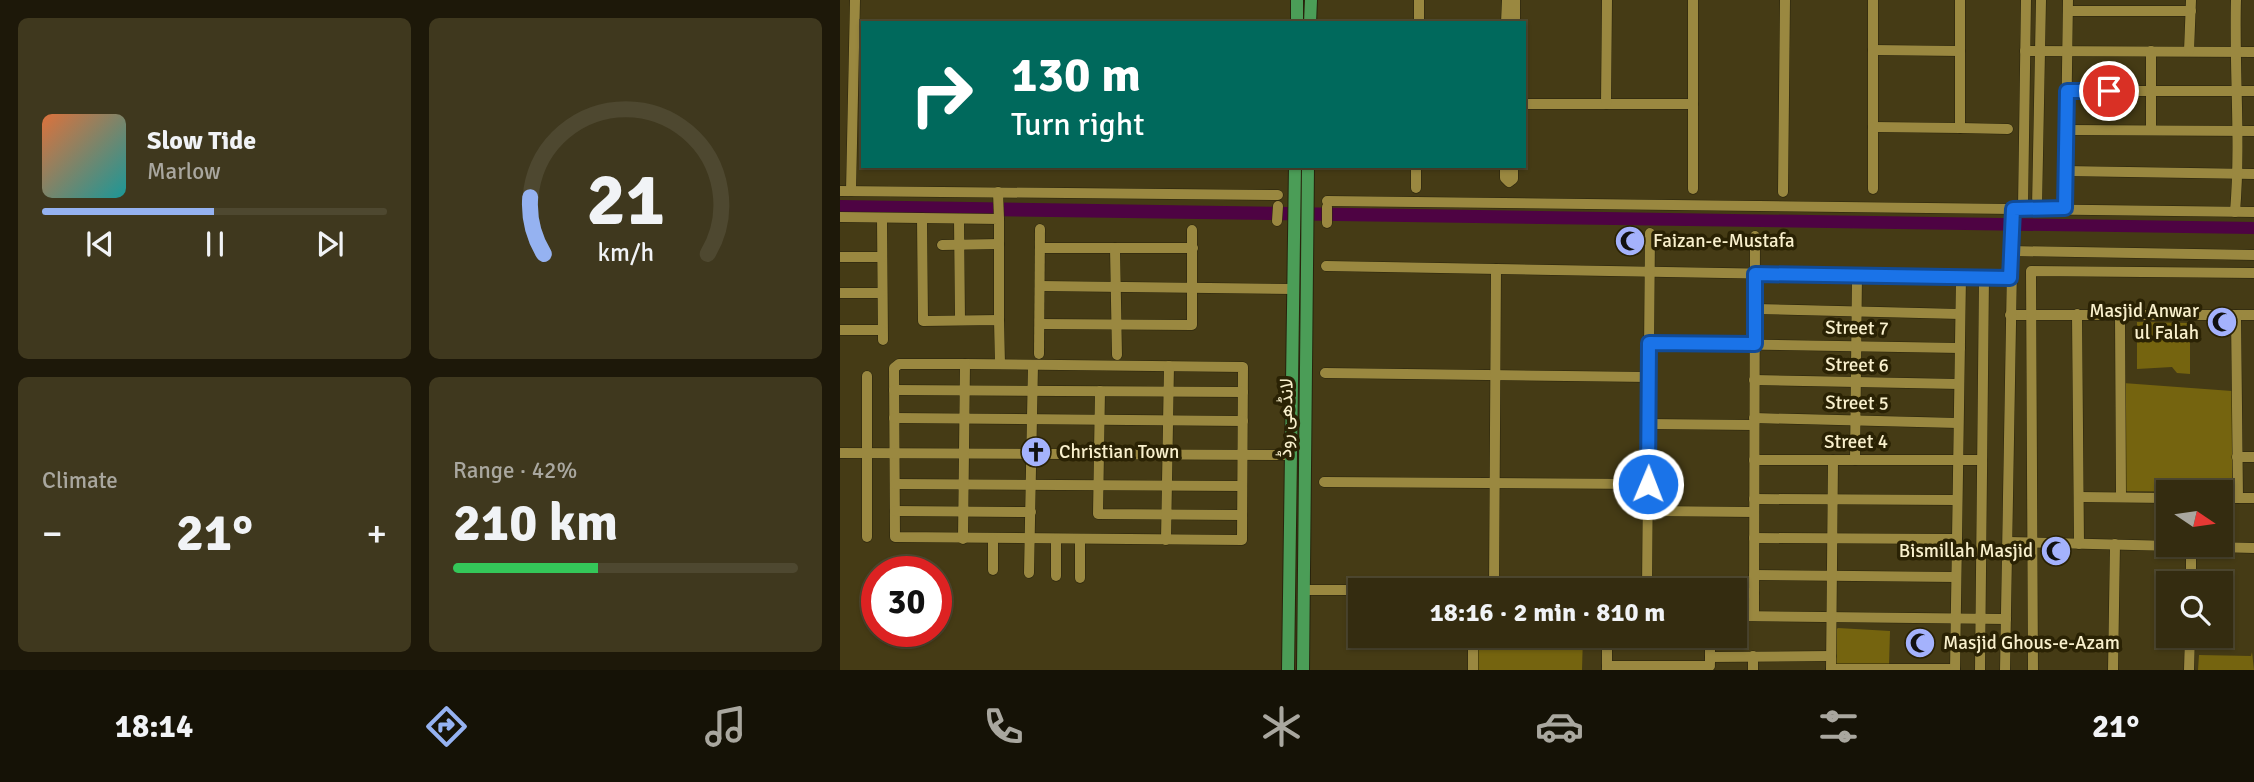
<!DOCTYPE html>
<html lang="en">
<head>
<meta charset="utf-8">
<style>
  :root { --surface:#342c10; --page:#3f381e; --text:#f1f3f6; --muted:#a9a79f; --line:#4e4830; --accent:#95b2f1 }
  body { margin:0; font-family:Signika,Vazirmatn,sans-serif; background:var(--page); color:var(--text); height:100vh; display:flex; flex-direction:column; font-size:26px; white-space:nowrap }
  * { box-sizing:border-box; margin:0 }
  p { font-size:23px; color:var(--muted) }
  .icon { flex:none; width:38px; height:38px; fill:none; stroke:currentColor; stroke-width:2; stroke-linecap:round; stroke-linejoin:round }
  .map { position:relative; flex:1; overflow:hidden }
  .drawer { display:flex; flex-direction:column; gap:18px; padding:18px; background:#1d1809; width:840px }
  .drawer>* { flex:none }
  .banner { position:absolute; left:21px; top:21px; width:665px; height:147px; border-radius:0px; box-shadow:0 2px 5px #0004,0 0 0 2px var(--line); background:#00695c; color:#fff; overflow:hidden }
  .needle { width:46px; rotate:103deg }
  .controls { position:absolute; left:1316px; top:480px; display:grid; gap:14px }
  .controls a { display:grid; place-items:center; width:77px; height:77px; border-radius:0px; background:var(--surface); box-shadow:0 2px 5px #0004,0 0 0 2px var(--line); font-size:35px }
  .speed { position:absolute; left:21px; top:556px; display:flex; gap:14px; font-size:35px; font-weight:700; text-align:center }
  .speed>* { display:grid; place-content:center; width:91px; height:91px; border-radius:50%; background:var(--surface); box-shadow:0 2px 5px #0004,0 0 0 2px var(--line); line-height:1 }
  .speed .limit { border:10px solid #d22; background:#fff; color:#111 }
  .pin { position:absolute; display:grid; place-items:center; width:60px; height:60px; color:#fff; margin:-30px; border:4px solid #fff; border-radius:50%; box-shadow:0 2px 7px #0007 }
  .me { position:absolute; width:77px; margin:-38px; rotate:1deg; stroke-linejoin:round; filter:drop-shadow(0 0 5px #0008) }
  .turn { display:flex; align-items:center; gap:24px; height:147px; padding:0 35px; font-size:32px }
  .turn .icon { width:91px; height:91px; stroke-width:2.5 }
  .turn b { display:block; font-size:49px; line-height:60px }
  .big { font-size:52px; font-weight:700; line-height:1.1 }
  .drawer .card { flex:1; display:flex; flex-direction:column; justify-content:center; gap:10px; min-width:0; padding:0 24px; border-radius:10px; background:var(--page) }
  .drawer .dial { align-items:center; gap:0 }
  .dial svg { height:182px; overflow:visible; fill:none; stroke:var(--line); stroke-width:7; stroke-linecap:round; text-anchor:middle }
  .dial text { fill:var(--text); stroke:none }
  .song { display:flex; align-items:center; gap:21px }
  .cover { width:84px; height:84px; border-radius:10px; background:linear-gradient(135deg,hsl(20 70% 55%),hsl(180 70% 35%)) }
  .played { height:7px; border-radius:4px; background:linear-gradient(90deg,var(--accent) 50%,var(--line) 50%) }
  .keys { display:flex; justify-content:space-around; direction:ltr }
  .heat { display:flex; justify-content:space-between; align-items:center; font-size:38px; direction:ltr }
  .charge { height:10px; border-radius:5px; background:linear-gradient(90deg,#34c759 42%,var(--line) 0) }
  .drawer .tiles { flex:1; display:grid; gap:18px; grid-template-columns:repeat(2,1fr) }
  .trip { position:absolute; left:508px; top:578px; width:399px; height:70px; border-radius:0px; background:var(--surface); box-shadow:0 2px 5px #0004,0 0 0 2px var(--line); font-weight:700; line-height:70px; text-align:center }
  .tabs { display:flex; height:112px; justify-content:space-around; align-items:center; background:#151206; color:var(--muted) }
  .tabs .icon { width:49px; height:49px }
  .tabs .on { color:var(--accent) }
  .tabs b { font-size:32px; color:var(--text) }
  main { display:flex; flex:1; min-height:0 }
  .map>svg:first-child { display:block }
  .green { fill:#75640f }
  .water { fill:#4e0343 }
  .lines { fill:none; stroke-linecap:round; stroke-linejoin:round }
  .minor-casing { stroke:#28230c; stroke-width:11 }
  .major-casing { stroke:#28230c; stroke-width:14 }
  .minor { stroke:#9a8840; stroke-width:10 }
  .major { stroke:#4b9d57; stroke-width:12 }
  .route-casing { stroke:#114b97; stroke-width:18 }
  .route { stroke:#1a73e8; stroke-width:12 }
  .labels { text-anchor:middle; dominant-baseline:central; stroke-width:7; stroke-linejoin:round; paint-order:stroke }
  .poi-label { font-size:19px; fill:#f9f0cd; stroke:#2a2204; text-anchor:start }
  .street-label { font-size:19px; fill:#f9f0cd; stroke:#2a2204 }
</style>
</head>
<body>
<main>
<section class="drawer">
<div class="tiles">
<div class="card">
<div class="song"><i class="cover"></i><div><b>Slow Tide</b><p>Marlow</p></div></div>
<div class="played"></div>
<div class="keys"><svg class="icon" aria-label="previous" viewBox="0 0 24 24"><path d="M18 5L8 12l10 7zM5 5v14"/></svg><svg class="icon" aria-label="pause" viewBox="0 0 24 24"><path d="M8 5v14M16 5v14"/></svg><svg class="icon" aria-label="next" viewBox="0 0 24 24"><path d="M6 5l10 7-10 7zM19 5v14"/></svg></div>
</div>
<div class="card dial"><svg viewBox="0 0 100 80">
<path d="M14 69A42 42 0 1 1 86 69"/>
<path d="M14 69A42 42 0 0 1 8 44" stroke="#95b2f1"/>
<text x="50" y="56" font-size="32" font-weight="700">21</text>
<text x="50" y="72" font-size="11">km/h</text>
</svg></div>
<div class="card"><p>Climate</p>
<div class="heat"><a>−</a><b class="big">21°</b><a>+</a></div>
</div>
<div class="card"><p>Range · 42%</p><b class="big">210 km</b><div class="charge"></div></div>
</div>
</section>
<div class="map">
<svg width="1414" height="670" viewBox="0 0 1414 670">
  <rect width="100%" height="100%" fill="#453b15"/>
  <g class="green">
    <polygon points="1297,322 1350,323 1350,374 1337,373 1332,367 1297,369"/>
    <polygon points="1283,383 1392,391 1392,495 1381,492 1286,491"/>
    <polygon points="998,628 1050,631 1049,666 990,665 990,634"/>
    <polygon points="638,635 743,635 742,670 638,670"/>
    <polygon points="1412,652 1414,670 1358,670 1359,655 1411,656"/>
  </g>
  <polygon class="water" points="0,200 1414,222 1414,234 0,214"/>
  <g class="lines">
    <g class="minor-casing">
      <g id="minor">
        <polyline points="1033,0 1033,189"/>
        <polyline points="1228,11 1351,11"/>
        <polyline points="579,23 579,0"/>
        <polyline points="666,23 667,0"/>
        <polyline points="675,23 675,0"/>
        <polyline points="1033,50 1120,51"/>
        <polyline points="1185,51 1414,52"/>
        <polyline points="1311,51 1311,130"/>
        <polyline points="1349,51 1351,0"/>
        <polyline points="1227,91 1414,91"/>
        <polyline points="684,104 853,104"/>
        <polyline points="766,104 767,0"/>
        <polyline points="1033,127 1120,128 1120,0"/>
        <polyline points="1120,128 1168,129"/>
        <polyline points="1226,130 1414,131"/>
        <polyline points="665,166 665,178 669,182 673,179 673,166"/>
        <polyline points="1225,171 1414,174"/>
        <polyline points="576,188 576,166"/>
        <polyline points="853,189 853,0"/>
        <polyline points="0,191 438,195"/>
        <polyline points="11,191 15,0"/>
        <polyline points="158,192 159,219"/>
        <polyline points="943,192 945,0"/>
        <polyline points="487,201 1173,209"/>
        <polyline points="1183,207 1186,0"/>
        <polyline points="1197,207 1201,0"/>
        <polyline points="1225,208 1228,0"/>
        <path d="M1395,212C1401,141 1394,71 1396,0"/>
        <polyline points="0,217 159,219 159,320"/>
        <polyline points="42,218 43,340"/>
        <polyline points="82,218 83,321 159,320 160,364"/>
        <polyline points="119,219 120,320"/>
        <polyline points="437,221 438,206"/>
        <polyline points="487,223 487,207"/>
        <polyline points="102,245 159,244"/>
        <polyline points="200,248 353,248"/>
        <polyline points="275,248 277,355"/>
        <polyline points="1171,251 1414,255"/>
        <polyline points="0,257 42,257"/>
        <polyline points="486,266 1170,278"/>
        <polyline points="200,286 453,289"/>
        <polyline points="0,293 41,293"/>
        <polyline points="915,309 1120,314"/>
        <polyline points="1237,314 1239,544"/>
        <polyline points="1170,315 1414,315"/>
        <polyline points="1280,315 1281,497"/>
        <polyline points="1396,315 1398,498"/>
        <polyline points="200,324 352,325 352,230"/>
        <polyline points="0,330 42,330"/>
        <polyline points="809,343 1120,348"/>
        <polyline points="199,354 200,229"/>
        <polygon points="125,364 403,367 402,540 55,537 54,368 59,364"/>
        <polyline points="485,373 809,377"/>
        <polyline points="27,376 27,537"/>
        <polyline points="914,380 1119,384"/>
        <polyline points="54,390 403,392"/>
        <polyline points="260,391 258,514 402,515"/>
        <polyline points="54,418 403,421"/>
        <polyline points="914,418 1118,423"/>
        <polyline points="808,424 914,425"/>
        <polyline points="0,453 451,455"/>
        <polyline points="1397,457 1414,457"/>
        <polyline points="914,460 1142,460"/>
        <polyline points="1015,460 1017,275"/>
        <polyline points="484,482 808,484"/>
        <polyline points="55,484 402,486"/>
        <polyline points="1239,497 1328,498"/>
        <polyline points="1381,498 1414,498"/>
        <polyline points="914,499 1117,500"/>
        <polyline points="55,511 191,512"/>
        <polyline points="808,511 914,512"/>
        <polyline points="914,538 1117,539"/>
        <polyline points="123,539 125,364"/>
        <polyline points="326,540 329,366"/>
        <polyline points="1169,542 1414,548"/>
        <polyline points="153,570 153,539"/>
        <polyline points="189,573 193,365"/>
        <polyline points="914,575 1116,577"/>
        <polyline points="216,576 216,539"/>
        <polyline points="240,578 240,539"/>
        <polyline points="1351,583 1351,544"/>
        <polyline points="463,590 520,590"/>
        <polyline points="654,590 656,269"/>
        <polyline points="807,590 810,233"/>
        <polyline points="894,594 914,593"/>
        <polyline points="894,616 1166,619"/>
        <polyline points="914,616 915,236"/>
        <polyline points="870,657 991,656"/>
        <polyline points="870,663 870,635"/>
        <polyline points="767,666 870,666"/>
        <polyline points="991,669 1115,669"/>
        <polyline points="633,670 633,635"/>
        <polyline points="767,670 767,635"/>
        <polyline points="913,670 913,656"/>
        <polyline points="991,670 993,460"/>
        <polyline points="1115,670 1121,277"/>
        <polyline points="1140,670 1144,277"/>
        <polyline points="1165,670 1173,209 1414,212"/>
        <polyline points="1193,670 1191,271 1414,273"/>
        <polyline points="1273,670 1275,544"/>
        <polyline points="1349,670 1350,635"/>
      </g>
    </g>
    <g class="major-casing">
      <g id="major">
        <polyline points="457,23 457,0"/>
        <polyline points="470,23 471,0"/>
        <polyline points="448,670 455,166"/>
        <polyline points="463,670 468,166"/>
      </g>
    </g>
    <use href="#minor" class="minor"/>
    <use href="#major" class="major"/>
  </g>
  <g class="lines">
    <g class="route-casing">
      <polyline id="route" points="808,484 809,343 915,344 915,274 1170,278 1173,209 1225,208 1227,91 1269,91"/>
    </g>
    <use href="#route" class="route"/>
  </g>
  <defs>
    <g id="mosque-disc" transform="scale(1.575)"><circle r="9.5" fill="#a4b2fc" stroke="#2a2204"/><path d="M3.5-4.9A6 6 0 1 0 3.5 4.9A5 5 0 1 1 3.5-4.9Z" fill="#111"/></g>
    <g id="church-disc" transform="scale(1.575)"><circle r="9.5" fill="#a4b2fc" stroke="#2a2204"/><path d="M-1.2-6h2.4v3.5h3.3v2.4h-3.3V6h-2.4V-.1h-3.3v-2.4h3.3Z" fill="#111"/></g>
  </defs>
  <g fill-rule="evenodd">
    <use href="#mosque-disc" x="790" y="241"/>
    <use href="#mosque-disc" x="1382" y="322"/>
    <use href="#church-disc" x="196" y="452"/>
    <use href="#mosque-disc" x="1216" y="551"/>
    <use href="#mosque-disc" x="1080" y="643"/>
  </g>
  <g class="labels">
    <g class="poi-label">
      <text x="813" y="241">Faizan-e-Mustafa</text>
      <text x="1359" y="311" text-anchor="end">Masjid Anwar<tspan x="1359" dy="22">ul Falah</tspan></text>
      <text x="219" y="452">Christian Town</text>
      <text x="1193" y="551" text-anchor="end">Bismillah Masjid</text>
      <text x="1103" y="643">Masjid Ghous-e-Azam</text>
    </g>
    <g class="street-label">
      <text transform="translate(1017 328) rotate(1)">Street 7</text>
      <text transform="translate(1017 365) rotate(1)">Street 6</text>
      <text transform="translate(1017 403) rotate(1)">Street 5</text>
      <text transform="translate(446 418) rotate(-89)">لانڈھی روڈ</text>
      <text x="1016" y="442">Street 4</text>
    </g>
  </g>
</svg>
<div class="controls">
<a><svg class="needle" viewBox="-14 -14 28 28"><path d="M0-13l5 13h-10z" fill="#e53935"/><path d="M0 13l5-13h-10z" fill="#a9a79f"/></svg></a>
<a><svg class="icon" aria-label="search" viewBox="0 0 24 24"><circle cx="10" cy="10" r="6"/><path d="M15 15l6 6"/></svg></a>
</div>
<div class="speed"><div class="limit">30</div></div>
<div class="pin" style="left:1269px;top:91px;background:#d93025"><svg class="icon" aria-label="arrive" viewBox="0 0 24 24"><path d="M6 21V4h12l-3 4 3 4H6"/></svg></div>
<svg class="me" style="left:808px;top:484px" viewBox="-20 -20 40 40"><circle r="17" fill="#1a73e8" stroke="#fff" stroke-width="3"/><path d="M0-11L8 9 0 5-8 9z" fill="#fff"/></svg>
<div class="trip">18:16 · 2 min · 810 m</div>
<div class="banner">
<div class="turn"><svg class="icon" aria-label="right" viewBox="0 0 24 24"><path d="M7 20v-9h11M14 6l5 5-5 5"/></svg><div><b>130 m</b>Turn right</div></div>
</div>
</div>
</main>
<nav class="tabs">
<b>18:14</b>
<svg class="icon on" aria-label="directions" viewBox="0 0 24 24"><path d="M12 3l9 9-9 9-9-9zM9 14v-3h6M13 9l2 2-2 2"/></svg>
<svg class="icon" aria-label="music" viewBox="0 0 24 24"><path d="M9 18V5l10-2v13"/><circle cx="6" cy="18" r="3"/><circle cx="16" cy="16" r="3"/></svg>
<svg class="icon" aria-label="phone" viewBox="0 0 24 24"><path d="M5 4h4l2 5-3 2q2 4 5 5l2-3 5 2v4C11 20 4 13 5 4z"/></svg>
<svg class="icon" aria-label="climate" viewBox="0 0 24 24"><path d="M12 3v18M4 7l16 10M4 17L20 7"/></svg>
<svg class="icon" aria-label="car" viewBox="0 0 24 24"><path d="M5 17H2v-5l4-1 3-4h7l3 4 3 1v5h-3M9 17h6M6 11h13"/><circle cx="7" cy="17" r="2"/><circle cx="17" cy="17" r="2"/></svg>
<svg class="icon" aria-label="filters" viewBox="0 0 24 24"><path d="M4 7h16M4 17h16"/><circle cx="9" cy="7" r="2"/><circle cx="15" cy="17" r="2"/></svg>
<b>21°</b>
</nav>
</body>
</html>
